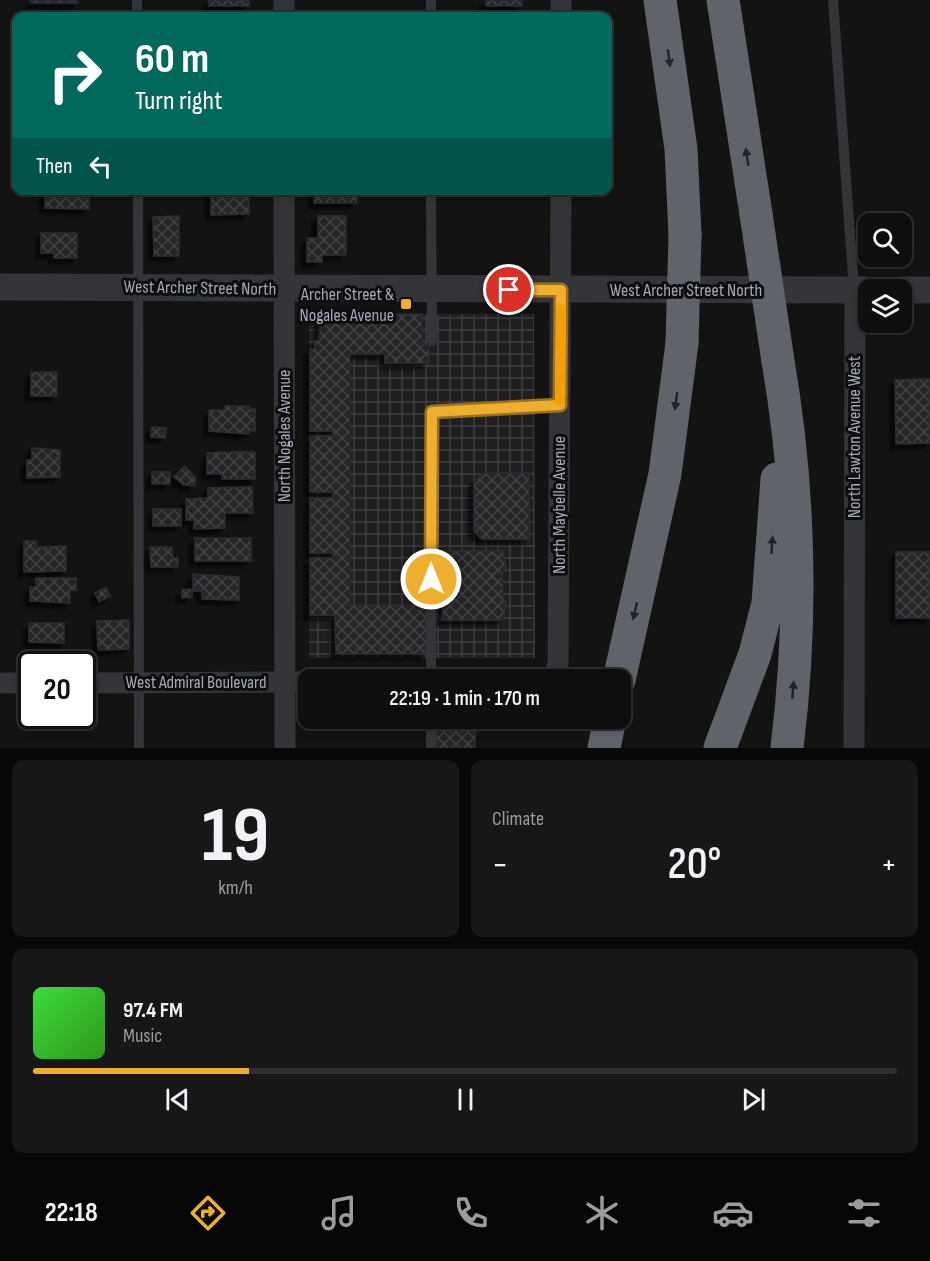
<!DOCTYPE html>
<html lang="en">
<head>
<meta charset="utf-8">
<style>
  :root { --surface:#0e0e0f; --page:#171718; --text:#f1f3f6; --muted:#9b9c9e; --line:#2e2e2f; --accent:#f0ae2f }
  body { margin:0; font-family:"Sofia Sans Condensed",sans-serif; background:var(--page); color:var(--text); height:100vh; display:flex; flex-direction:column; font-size:22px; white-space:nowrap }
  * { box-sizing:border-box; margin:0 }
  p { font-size:20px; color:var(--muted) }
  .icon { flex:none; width:33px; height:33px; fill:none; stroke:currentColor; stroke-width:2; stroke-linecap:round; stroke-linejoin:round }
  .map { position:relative; height:748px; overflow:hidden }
  .sheet { display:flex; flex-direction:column; gap:12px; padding:12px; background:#080808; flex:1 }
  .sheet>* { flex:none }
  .hud { position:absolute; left:12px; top:12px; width:600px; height:183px; border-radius:12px; box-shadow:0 3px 9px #0003,0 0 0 2px var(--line); background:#00695c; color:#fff; overflow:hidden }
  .tools { position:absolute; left:858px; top:213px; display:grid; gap:12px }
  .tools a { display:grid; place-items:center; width:54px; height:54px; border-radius:12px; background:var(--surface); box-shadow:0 3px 9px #0003,0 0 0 2px var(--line); font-size:30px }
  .speed { position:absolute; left:18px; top:651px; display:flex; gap:12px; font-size:30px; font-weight:700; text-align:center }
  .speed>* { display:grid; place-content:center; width:78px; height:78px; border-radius:50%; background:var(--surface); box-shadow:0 3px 9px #0003,0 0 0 2px var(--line); line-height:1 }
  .speed .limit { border:3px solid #111; border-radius:9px; background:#fff; color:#111 }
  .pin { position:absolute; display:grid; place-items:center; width:51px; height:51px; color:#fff; margin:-26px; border:3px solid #fff; border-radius:50%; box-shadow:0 2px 6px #0007 }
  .me { position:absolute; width:66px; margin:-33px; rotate:0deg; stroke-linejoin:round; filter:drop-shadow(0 0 4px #0008) }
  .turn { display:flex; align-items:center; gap:21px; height:126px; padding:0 24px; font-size:27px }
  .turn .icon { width:78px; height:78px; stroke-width:2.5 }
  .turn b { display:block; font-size:42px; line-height:51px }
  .then { display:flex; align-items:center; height:57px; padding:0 24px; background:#0003; gap:12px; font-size:22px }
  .big { font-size:45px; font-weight:600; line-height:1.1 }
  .sheet .tile { flex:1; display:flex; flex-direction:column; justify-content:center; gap:9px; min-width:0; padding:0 21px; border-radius:12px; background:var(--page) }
  .sheet .dial { align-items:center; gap:0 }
  .dial b { font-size:78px; line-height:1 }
  .song { display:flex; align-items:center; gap:18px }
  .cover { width:72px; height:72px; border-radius:9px; background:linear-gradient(135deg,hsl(120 70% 55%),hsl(110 70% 35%)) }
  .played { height:6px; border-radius:3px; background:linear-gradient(90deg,var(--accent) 25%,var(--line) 25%) }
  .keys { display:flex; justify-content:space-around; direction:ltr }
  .heat { display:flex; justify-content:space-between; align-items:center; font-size:33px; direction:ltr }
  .sheet .tiles { flex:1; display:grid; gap:12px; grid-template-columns:1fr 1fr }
  .tile:last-child { grid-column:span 2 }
  .trip { position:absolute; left:298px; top:669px; width:333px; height:60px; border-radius:12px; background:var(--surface); box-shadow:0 3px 9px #0003,0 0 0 2px var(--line); font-weight:600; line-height:60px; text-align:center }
  .dock { display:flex; height:96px; justify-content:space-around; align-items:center; background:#060606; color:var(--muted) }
  .dock .icon { width:42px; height:42px }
  .dock .current { color:var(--accent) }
  .dock b { font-size:27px; color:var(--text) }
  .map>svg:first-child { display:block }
  .industrial { fill:url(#industrial-grid) }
  .building { fill:url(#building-cross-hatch); stroke:#2d2d30; stroke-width:1.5; filter:url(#shadow) }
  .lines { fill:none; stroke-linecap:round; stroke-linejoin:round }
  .service { stroke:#343539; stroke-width:10 }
  .minor { stroke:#343539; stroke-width:21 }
  .tertiary { stroke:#343539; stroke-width:27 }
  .motorway { stroke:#60636a; stroke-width:33 }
  .motorway-bridge { stroke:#60636a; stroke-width:33 }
  .oneway { fill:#222326 }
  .route-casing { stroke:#9c711f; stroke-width:15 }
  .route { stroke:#f0ae2f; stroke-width:10 }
  .slow { stroke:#f59e0b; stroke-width:10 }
  .poi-dot { fill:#f0ae2f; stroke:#0e0e0f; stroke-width:2 }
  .labels { text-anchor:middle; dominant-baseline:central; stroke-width:6; stroke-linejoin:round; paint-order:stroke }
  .street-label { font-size:18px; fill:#a4a9b5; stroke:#0e0e0f }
  .poi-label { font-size:18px; fill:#a4a9b5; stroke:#0e0e0f; text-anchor:end }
</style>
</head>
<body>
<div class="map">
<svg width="930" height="748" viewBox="0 0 930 748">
  <defs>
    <pattern id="industrial-grid" width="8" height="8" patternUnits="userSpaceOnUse" patternTransform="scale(1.5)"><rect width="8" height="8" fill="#1f1f21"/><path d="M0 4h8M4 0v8" fill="none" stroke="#3d3d3f"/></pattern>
    <pattern id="building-cross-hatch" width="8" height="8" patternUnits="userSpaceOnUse" patternTransform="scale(1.5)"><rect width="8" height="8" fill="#262628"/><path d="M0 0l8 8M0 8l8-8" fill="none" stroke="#424345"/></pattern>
    <filter id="shadow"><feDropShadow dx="-5.5" dy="5.5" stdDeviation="1.5" flood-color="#0009"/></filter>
  </defs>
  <rect width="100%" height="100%" fill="#131314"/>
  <polygon class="industrial" points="309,314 534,314 535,658 309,658"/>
  <g class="building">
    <rect x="31" y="0" width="47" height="3"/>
    <rect x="209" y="0" width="40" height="6"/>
    <rect x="486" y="0" width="36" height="6"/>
    <polygon points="45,190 89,190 89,209 45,208"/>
    <polygon points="211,190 249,190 249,214 211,215"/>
    <rect x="314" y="190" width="43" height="13"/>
    <polygon points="179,216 179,256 154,256 153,217"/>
    <polygon points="318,216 346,216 346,255 322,255 322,262 307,262 307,238 318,238"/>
    <polygon points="41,233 77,233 77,258 54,258 54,253 41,253"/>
    <polygon points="320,314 422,314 422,345 429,345 429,363 385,363 385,354 350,354 350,605 411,605 411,609 426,609 426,654 336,654 335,615 310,615 310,558 333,558 333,553 310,553 310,498 333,498 333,492 310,492 310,436 333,436 333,431 310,431 310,349 315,349 315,341 320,341"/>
    <rect x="31" y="372" width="26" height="24"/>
    <polygon points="930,379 930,443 896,444 895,380"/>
    <polygon points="225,406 250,406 250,409 255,409 255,431 249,431 249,434 209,431 209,410 224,410"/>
    <polygon points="152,427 166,428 165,438 151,437"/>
    <polygon points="32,448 60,450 60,477 27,478 27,460 32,460"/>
    <polygon points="223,452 255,452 255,479 222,479 222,474 207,474 207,453"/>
    <polygon points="184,466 195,476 195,486 184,485 174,477"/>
    <rect x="152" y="472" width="18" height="12"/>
    <polygon points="484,473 529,473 529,539 482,539 474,531 474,481"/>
    <polygon points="252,487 253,513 225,513 225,528 194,529 194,520 186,520 186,499 208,498 208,488"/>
    <rect x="153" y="509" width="28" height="17"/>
    <rect x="195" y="538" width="56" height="23"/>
    <polygon points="24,541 37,541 37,547 66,546 66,571 24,572"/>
    <polygon points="150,547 172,547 173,558 178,558 178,567 151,567"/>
    <polygon points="441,551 503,551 506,571 502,574 503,599 506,603 503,620 442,620 445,580 441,580"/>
    <rect x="896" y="552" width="34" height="66"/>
    <polygon points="193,574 239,577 239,600 202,599 202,591 193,591"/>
    <polygon points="36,578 76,578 76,590 70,590 70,603 30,601 30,587 36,587"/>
    <polygon points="106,587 110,596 99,602 95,593"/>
    <polygon points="192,589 192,597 182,598 182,590"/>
    <polygon points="129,620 129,649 98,650 97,621"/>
    <polygon points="29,623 64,623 64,643 29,642"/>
    <polygon points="437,718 476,718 475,748 436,748"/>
  </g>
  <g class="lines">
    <g class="service">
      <polyline points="137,0 137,16"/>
      <polyline points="431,0 431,16"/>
      <polyline points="833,0 854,290"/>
      <polyline points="138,190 139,748"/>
      <polyline points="431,190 432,341"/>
      <polyline points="431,680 432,412 560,405"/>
      <polyline points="431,748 431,718"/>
    </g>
    <g class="minor">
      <polyline points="561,0 561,16"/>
      <polyline points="284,16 284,0"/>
      <polyline points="284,190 285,748"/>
      <polyline points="548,680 554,675 558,664 561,190"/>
      <polyline points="0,683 32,683"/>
      <polyline points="82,683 309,682"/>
      <polyline points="854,748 855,290"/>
    </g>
    <g class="tertiary">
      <polyline points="0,287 868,290"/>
      <polyline points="902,290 930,290"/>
    </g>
    <g class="motorway">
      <polyline points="660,0 681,149 685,235"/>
      <polyline points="723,0 756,214"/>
      <path d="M778,361C800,490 803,618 787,748"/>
      <polyline points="619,680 665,474 682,343"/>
      <polyline points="604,748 610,718"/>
      <polyline points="720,748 755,654 768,603 777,479"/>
    </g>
    <g class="motorway-bridge">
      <polyline points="756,214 778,361"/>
      <polyline points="682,343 685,235"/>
    </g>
  </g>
  <defs><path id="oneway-solid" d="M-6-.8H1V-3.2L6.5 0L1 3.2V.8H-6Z" transform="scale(1.5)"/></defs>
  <g class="oneway">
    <use href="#oneway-solid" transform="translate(669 58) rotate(82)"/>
    <use href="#oneway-solid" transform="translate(747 157) rotate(-99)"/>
    <use href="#oneway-solid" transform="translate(676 401) rotate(98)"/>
    <use href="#oneway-solid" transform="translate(772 545) rotate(-86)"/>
    <use href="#oneway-solid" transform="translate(635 611) rotate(103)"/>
    <use href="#oneway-solid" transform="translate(793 690) rotate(-85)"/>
  </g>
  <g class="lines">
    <g class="route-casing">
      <polyline id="route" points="431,579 432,412 560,405 561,290 509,290"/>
    </g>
    <use href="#route" class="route"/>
    <polyline class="slow" points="560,401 561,309"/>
  </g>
  <rect class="poi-dot" x="400" y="298" width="12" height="12" rx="3"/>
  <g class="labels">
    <g class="street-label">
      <text transform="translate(200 288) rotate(1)">West Archer Street North</text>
      <text x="686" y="290">West Archer Street North</text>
      <text transform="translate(284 436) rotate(-90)">North Nogales Avenue</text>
      <text transform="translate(854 437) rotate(-90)">North Lawton Avenue West</text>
      <text transform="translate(559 505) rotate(-90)">North Maybelle Avenue</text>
      <text x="196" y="682">West Admiral Boulevard</text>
    </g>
    <g class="poi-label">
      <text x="394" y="294">Archer Street &amp;<tspan x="394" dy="21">Nogales Avenue</tspan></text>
    </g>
  </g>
</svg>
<div class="tools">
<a><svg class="icon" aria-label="search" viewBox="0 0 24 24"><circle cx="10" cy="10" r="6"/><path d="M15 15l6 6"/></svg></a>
<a><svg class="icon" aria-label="layers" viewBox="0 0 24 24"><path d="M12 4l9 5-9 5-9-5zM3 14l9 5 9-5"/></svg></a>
</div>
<div class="speed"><div class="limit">20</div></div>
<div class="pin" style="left:509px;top:290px;background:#d93025"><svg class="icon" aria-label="arrive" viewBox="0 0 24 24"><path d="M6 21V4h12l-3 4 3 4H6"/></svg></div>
<svg class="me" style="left:431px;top:579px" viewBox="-20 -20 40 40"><circle r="17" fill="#f0ae2f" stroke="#fff" stroke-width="3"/><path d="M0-11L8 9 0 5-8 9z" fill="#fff"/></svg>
<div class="trip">22:19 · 1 min · 170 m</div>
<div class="hud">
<div class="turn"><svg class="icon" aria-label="right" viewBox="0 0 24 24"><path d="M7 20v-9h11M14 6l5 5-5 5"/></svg><div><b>60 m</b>Turn right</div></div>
<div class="then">Then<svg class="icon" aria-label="left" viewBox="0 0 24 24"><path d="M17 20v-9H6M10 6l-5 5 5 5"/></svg></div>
</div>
</div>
<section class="sheet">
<div class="tiles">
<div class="tile dial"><b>19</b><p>km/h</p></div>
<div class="tile"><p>Climate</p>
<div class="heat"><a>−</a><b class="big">20°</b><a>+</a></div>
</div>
<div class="tile">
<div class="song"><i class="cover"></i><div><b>97.4 FM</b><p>Music</p></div></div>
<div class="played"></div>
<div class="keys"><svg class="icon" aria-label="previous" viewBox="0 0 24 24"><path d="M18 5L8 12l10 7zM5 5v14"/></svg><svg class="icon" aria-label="pause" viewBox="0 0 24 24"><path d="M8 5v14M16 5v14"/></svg><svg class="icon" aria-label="next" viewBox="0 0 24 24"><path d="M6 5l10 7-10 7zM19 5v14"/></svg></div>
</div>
</div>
</section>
<nav class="dock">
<b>22:18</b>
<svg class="icon current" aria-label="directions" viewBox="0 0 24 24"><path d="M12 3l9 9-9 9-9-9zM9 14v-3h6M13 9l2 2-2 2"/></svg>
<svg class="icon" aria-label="music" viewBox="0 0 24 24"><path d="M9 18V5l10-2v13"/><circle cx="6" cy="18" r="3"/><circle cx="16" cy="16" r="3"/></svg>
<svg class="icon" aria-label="phone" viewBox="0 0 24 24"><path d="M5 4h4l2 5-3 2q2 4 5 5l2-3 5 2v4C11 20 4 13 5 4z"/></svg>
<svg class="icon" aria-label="climate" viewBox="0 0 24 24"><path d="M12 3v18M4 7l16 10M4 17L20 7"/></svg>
<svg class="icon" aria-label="car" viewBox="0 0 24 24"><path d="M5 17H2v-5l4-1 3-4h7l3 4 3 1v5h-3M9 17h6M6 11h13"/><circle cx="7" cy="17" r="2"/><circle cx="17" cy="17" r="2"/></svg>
<svg class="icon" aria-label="filters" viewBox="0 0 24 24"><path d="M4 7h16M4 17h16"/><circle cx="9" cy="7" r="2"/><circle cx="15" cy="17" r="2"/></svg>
</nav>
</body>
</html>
